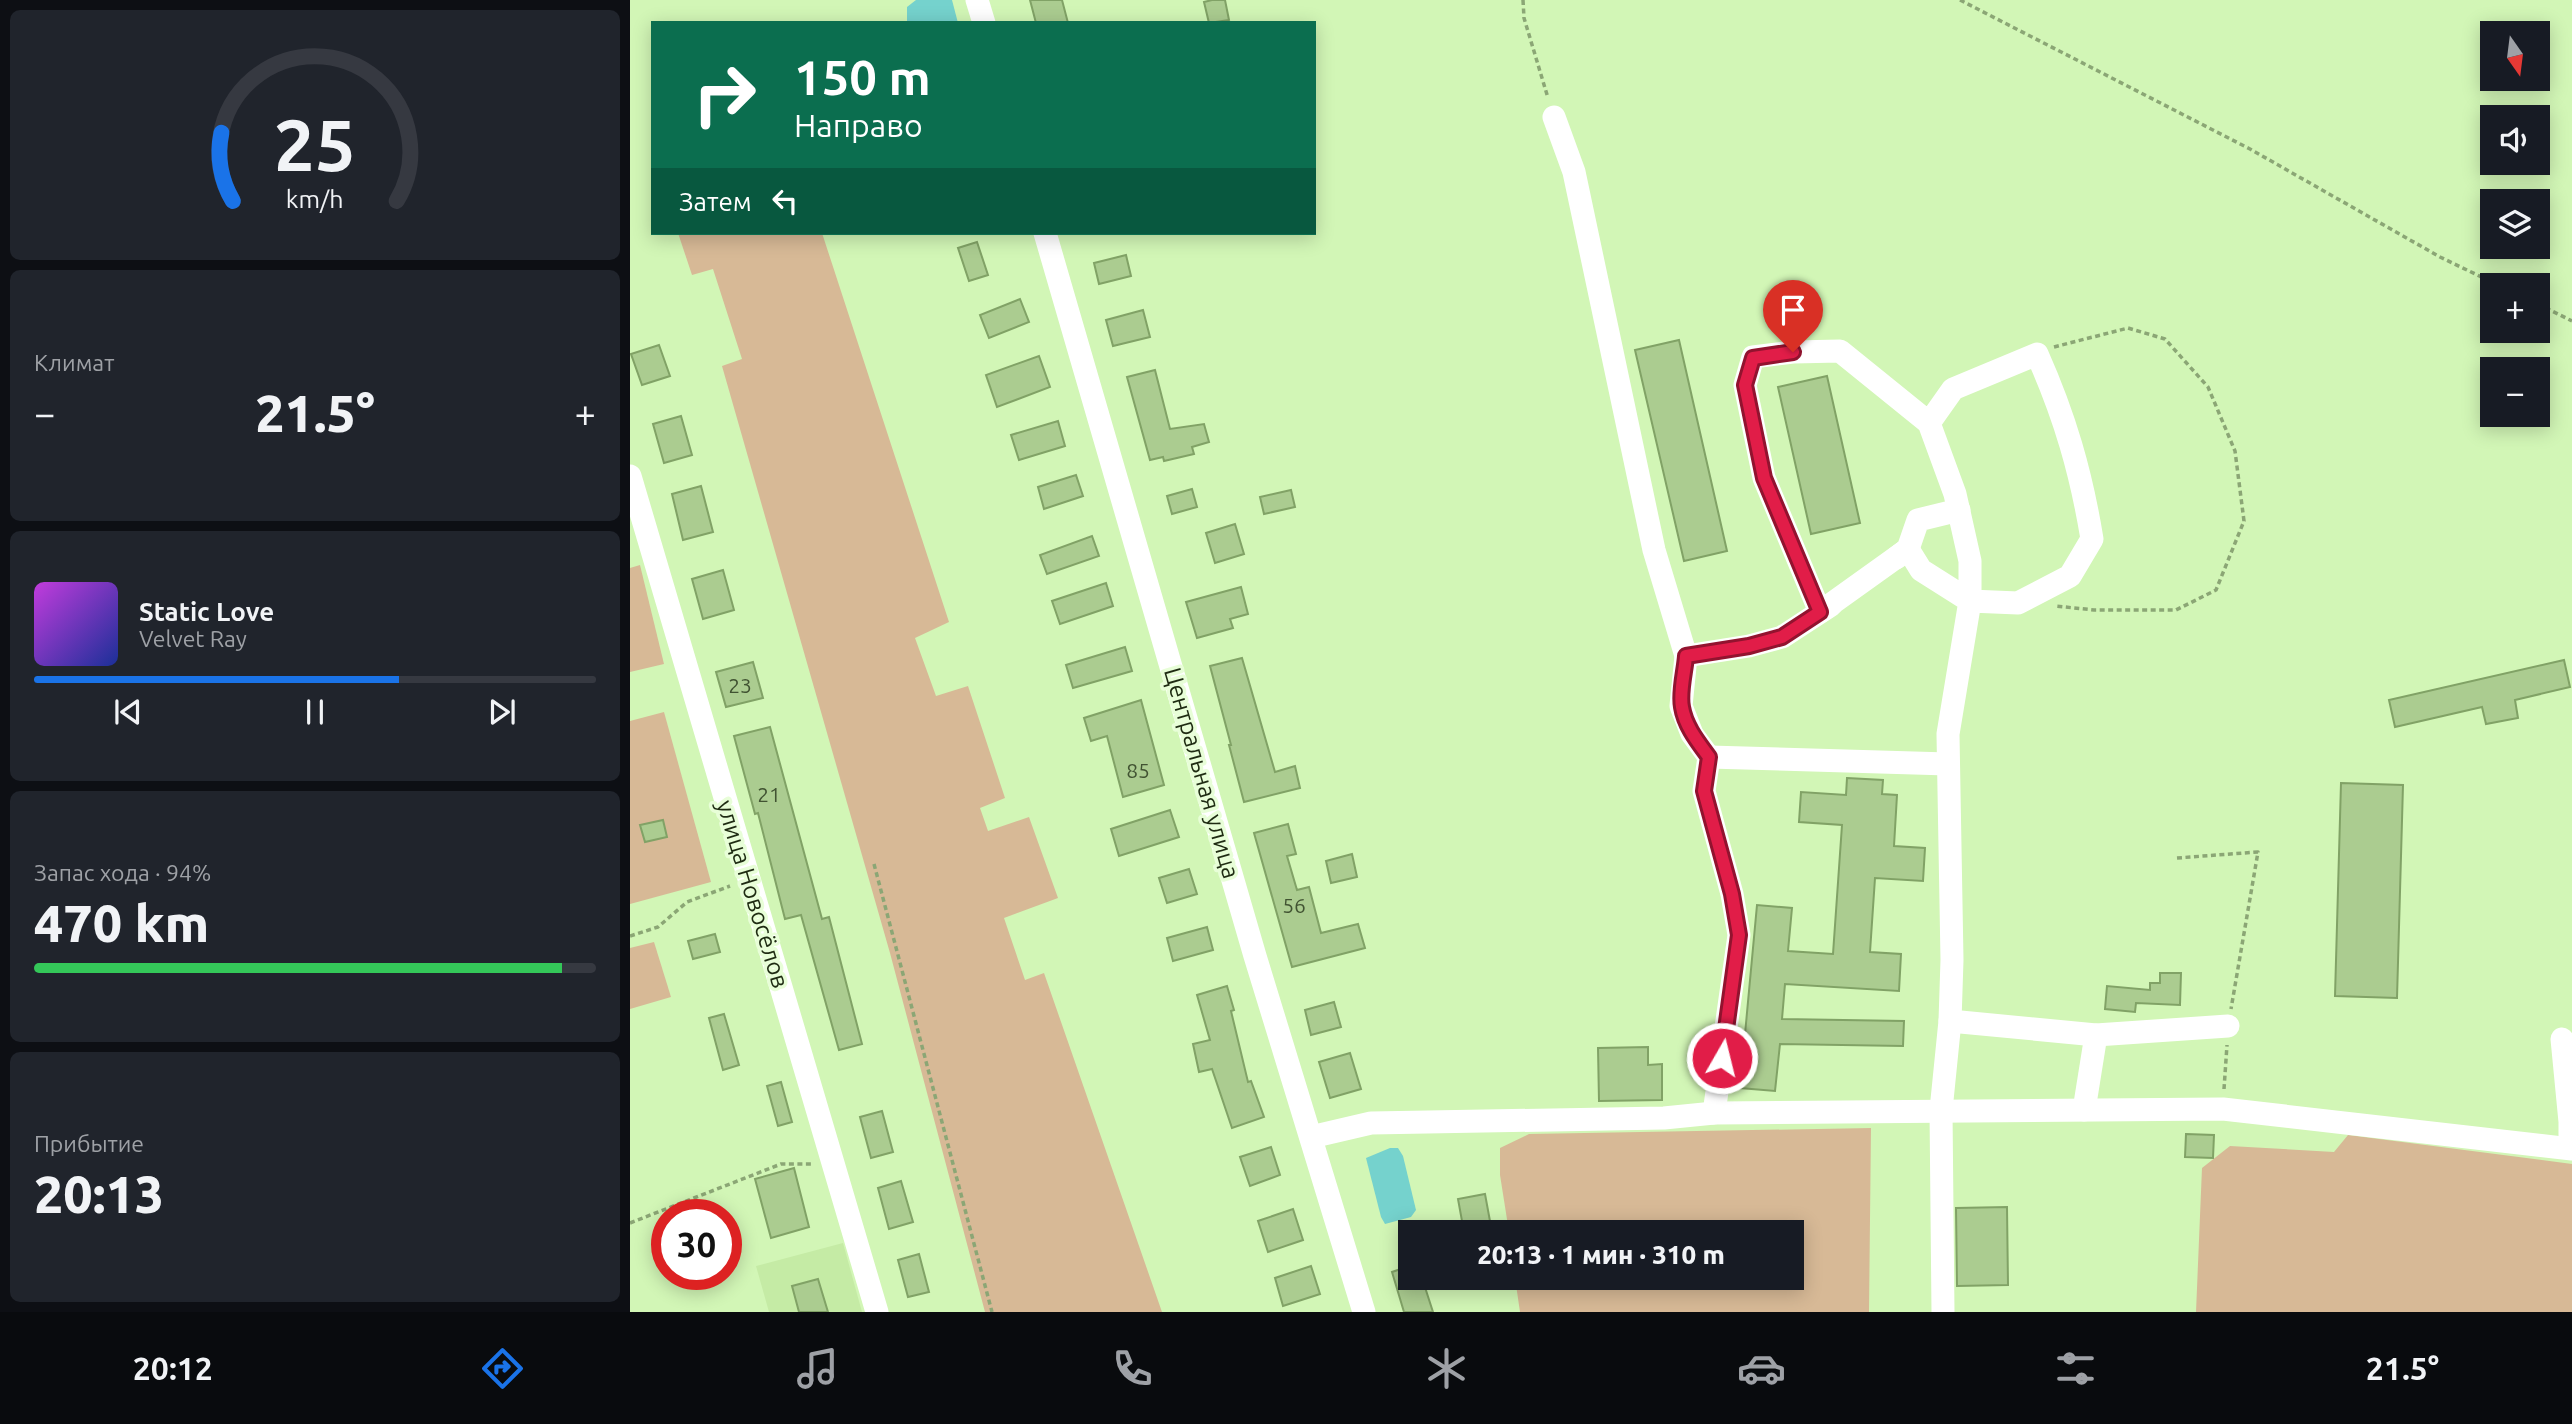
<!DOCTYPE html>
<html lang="ru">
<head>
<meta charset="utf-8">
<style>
  :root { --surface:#171b24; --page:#20242c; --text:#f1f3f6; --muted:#9ea1a6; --line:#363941; --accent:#1a73e8 }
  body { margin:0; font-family:Ubuntu,sans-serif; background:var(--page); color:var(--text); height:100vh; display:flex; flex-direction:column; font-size:26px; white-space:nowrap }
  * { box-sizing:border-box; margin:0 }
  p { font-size:23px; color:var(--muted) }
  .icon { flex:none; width:38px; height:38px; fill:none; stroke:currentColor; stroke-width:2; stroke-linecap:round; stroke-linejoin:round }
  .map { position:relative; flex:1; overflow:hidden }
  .side { display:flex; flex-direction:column; gap:10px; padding:10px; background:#0d0f14; width:630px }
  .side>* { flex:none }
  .hud { position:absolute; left:21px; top:21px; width:665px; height:214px; border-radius:0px; box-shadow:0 4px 18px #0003; background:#0b6e4f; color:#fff; overflow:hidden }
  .needle { width:46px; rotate:166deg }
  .tools { position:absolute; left:1850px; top:21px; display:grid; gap:14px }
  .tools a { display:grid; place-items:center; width:70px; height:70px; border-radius:0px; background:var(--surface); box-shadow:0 4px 18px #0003; font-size:35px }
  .speed { position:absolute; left:21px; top:1199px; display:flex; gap:14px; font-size:35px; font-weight:700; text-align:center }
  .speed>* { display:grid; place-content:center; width:91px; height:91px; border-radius:50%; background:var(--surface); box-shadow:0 4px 18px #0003; line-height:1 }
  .speed .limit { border:10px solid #d22; background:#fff; color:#111 }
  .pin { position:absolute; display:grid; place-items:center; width:60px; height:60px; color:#fff; margin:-72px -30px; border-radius:50% 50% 50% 0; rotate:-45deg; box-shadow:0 0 7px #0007 }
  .pin .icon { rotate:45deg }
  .me { position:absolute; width:77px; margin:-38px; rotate:8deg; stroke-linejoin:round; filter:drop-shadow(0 0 5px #0008) }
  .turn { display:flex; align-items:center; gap:24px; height:147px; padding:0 28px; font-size:32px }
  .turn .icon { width:91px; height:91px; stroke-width:2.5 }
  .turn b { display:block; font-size:49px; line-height:60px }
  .then { display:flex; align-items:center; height:66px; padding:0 28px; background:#0003; gap:14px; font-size:26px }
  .big { font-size:52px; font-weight:800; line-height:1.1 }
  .side .card { flex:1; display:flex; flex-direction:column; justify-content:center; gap:10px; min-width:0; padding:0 24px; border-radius:10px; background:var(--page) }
  .side .dial { align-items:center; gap:0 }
  .dial svg { height:182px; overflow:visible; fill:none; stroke:var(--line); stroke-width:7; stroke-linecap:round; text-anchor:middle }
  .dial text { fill:var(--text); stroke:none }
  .song { display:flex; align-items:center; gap:21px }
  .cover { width:84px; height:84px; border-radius:10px; background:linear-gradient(135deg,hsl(290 70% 55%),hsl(230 70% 35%)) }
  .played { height:7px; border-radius:4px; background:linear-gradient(90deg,var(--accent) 65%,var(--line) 65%) }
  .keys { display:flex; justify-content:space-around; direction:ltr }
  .heat { display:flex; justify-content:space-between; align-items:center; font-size:38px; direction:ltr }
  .charge { height:10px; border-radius:5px; background:linear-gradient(90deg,#34c759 94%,var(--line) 0) }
  .trip { position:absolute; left:768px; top:1220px; width:406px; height:70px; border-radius:0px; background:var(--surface); box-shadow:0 4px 18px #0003; font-weight:800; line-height:70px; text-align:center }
  .tabs { display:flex; height:112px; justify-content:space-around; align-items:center; background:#090b0e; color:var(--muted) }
  .tabs .icon { width:49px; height:49px }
  .tabs .selected { color:var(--accent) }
  .tabs b { font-size:32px; color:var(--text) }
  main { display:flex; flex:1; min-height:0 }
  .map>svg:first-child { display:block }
  .built { fill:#c5eba5 }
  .green { fill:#d7b996 }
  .water { fill:#75d2cd }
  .building { fill:#abcc90; stroke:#81a266; stroke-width:2 }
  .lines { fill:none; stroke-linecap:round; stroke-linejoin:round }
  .path { stroke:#8ba675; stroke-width:3.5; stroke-dasharray:5 3.5; stroke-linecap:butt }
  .minor { stroke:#fff; stroke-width:23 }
  .route-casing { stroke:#92132f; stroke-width:18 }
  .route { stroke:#e11d48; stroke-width:12 }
  .labels { text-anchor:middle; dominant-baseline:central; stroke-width:7; stroke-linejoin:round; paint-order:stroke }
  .number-label { font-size:21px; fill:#415332 }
  .street-label { font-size:24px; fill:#1e2b12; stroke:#e8fed8 }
</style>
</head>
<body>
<main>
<section class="side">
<div class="card dial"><svg viewBox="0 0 100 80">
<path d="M14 69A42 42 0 1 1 86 69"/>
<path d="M14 69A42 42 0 0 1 9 39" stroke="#1a73e8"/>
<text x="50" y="56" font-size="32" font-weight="700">25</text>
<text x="50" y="72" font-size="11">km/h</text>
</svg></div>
<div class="card"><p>Климат</p>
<div class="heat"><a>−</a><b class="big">21.5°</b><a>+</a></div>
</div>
<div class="card">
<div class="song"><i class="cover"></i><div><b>Static Love</b><p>Velvet Ray</p></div></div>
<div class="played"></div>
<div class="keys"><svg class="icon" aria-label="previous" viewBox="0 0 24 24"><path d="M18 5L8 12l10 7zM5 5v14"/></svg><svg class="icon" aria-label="pause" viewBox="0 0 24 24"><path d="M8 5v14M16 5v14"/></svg><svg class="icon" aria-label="next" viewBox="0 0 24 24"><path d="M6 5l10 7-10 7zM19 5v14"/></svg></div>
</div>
<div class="card"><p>Запас хода · 94%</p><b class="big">470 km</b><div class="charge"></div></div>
<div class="card"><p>Прибытие</p><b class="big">20:13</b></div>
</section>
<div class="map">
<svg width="1942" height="1312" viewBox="0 0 1942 1312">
  <rect width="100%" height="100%" fill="#d2f6b6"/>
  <polygon class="built" points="213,1243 232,1312 139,1312 126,1266"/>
  <g class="green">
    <polygon points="48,233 192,233 319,622 285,638 306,696 338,686 375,798 350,808 358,831 399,817 428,898 374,918 395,980 414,973 532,1312 355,1312 260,953 92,366 112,359 83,269 62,275"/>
    <polygon points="10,565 34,664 0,672 0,568"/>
    <polygon points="34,712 81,882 0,904 0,721"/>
    <polygon points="24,942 41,997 0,1009 0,948"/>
    <polygon points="1241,1128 1239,1312 890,1312 885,1278 1162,1278 1162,1232 879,1232 870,1175 870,1148 899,1134"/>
    <polygon points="1718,1135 1942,1164 1942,1312 1566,1312 1572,1168 1600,1146 1704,1152"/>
  </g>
  <g class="water">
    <polygon points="286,0 322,0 328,23 277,23 277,7"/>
    <polygon points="760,1148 768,1148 773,1156 786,1210 781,1217 755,1224 751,1217 736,1158"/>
  </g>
  <g class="building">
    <polygon points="400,0 432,0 438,23 406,23"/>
    <polygon points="582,0 595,0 599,20 579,23 574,2"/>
    <polygon points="347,242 358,275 339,281 328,248"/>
    <polygon points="496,255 501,276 469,284 464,263"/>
    <polygon points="390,299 399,322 359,338 350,315"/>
    <polygon points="513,310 520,337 483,346 476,320"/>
    <polygon points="1049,340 1097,551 1054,561 1005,350"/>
    <polygon points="29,345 40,376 12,385 1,354"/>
    <polygon points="409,356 420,387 367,407 356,375"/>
    <polygon points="525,370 540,429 574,424 579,442 562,447 564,454 534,461 533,457 520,460 497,377"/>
    <polygon points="1197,376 1230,523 1181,534 1148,387"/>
    <polygon points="51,416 62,455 34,463 23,424"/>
    <polygon points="428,421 435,446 389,460 381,435"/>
    <polygon points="446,475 453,496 414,509 408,487"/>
    <polygon points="71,486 83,532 53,540 42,494"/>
    <polygon points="562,489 567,507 542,514 537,496"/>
    <polygon points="661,490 665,507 634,514 630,497"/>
    <polygon points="605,524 614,554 585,563 576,533"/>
    <polygon points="462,536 469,556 417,574 410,555"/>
    <polygon points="93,570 104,610 73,619 62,579"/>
    <polygon points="476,583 483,606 430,624 422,601"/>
    <polygon points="611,587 618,614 600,619 603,628 567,638 556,602"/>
    <polygon points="495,647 502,671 443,688 436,665"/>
    <polygon points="612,658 645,772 665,766 670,788 614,802 599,745 601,745 580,666"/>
    <polygon points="1934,660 1940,687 1885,700 1888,718 1856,724 1852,707 1765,727 1759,700"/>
    <polygon points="123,662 133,698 96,707 86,672"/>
    <polygon points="511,700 534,785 493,797 477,736 461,741 454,718"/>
    <polygon points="140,727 192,919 199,917 232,1044 209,1050 171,915 155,919 128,813 125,814 104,736"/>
    <polygon points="1217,778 1253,780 1252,794 1267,795 1264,846 1295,848 1293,881 1245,878 1240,952 1271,954 1269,991 1155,984 1152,1019 1274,1021 1273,1046 1150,1044 1145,1091 1110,1088 1127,905 1162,908 1158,951 1203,954 1212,825 1169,822 1171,792 1216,795"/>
    <polygon points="1711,783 1773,785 1767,998 1705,996"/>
    <polygon points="540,810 549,837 489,856 481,829"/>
    <polygon points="33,820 37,837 15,842 10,825"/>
    <polygon points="658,824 666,854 657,856 667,890 679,887 691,933 728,924 735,948 662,967 624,833"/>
    <polygon points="722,854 727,877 701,883 696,861"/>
    <polygon points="559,869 567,894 537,903 529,878"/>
    <polygon points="577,927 583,950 543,961 537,938"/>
    <polygon points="85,934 90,952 63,959 58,941"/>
    <polygon points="1530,973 1551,973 1550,1005 1506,1003 1505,1012 1475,1009 1477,986 1520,990 1520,983 1530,983"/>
    <polygon points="597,986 604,1010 601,1011 618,1082 621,1081 634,1117 602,1128 582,1069 569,1072 563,1044 580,1040 567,995"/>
    <polygon points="704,1002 711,1027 681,1035 675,1010"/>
    <polygon points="94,1014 109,1065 93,1070 79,1018"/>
    <polygon points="1018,1047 1018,1065 1032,1064 1032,1100 969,1101 968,1048"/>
    <polygon points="720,1053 731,1089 700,1098 689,1062"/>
    <polygon points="151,1082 162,1122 148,1126 137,1086"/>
    <polygon points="252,1111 263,1152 241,1158 230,1117"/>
    <polygon points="1556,1134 1584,1135 1583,1158 1555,1157"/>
    <polygon points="641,1147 650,1175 620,1186 610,1157"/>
    <polygon points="164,1168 179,1227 141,1238 125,1179"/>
    <polygon points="271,1181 283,1222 259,1229 248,1188"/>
    <polygon points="855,1194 862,1232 834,1232 828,1199"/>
    <polygon points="1377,1207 1378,1285 1327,1286 1326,1208"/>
    <polygon points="663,1209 673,1240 638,1252 628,1221"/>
    <polygon points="289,1254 299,1292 278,1297 268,1260"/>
    <polygon points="681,1266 690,1294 653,1306 645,1278"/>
    <polygon points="780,1266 780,1278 792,1278 803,1312 774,1312 762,1272"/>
    <polygon points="188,1279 198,1312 169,1312 162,1286"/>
  </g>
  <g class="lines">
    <g class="path">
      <polyline points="893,0 894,18 918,98"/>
      <polyline points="1330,0 1620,149 1810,257 1868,285"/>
      <polyline points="1908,304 1942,321"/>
      <polyline points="1424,347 1498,328 1535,339 1578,387 1605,451 1614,521 1586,590 1546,610 1464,610 1425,606"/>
      <polyline points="1547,858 1628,852 1601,1009"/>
      <polyline points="244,864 362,1312"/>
      <polyline points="0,936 28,927 57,902 100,886"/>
      <polyline points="1594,1089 1597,1045"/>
      <polyline points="0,1223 151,1164 184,1164"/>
    </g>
    <g class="minor">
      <polyline points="347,0 354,23"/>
      <polyline points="924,117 944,172 1024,550 1056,656 1051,706 1062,734 1079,757 1074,791 1102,894 1109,935 1084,1113"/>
      <polyline points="415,233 625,956 734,1312"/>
      <path d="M1299,423L1325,494L1340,561V601L1388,603L1440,576L1462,539C1451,472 1435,417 1407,354L1323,389L1299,423L1210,351L1163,352L1123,357L1115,385L1134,478L1190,612L1278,549L1291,570L1340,601L1318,734L1322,960L1320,1021L1311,1110L1313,1312"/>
      <polyline points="0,476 247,1312"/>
      <polyline points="1266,558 1278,549 1288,520 1329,510"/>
      <polyline points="1056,656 1119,646 1152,637 1201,605"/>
      <polyline points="1079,757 1318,764"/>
      <polyline points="1320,1021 1466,1035 1598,1026"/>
      <polyline points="1932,1039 1940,1122 1940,1148"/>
      <polyline points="1454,1110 1466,1035"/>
      <polyline points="681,1137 741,1123 1034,1118 1084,1113 1593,1109 1942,1149"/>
    </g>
  </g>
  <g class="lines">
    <g class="route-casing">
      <path id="route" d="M1092,1058L1109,935L1102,894L1074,791L1079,757C1068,742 1055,726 1052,707C1049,692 1055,671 1056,656L1119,646L1152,637L1190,612L1134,478L1115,385L1123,358L1163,352"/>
    </g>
    <use href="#route" class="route"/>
  </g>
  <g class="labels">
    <g class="number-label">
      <text x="110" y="685">23</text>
      <text x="508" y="770">85</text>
      <text x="139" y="794">21</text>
      <text x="664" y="905">56</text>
    </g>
    <g class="street-label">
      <text transform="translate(572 773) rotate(74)">Центральная улица</text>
      <text transform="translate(123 894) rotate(73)">улица Новосёлов</text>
    </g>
  </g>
</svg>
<div class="tools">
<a><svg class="needle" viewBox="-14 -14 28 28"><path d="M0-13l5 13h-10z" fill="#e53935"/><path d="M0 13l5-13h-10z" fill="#9ea1a6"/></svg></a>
<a><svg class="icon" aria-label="sound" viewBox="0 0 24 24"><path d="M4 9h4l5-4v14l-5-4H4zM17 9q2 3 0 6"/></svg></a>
<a><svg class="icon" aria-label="layers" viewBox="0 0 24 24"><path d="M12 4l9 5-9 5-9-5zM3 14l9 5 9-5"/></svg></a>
<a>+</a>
<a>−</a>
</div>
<div class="speed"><div class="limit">30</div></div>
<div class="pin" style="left:1163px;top:352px;background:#d93025"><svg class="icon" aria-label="arrive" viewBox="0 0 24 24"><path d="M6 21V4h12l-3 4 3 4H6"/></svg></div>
<svg class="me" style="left:1092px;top:1058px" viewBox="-20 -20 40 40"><circle r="17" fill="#e11d48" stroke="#fff" stroke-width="3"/><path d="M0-11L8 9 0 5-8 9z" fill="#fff"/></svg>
<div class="trip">20:13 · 1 мин · 310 m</div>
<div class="hud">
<div class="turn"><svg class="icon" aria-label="right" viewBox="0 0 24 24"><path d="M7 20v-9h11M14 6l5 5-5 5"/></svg><div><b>150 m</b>Направо</div></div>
<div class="then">Затем<svg class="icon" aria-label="left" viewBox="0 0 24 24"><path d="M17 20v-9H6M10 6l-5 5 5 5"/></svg></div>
</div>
</div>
</main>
<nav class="tabs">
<b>20:12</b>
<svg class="icon selected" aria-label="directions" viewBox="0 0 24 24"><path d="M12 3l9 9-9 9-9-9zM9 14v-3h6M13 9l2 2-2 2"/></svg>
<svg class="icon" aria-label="music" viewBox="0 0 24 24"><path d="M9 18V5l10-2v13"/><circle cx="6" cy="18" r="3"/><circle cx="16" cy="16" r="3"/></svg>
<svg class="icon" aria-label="phone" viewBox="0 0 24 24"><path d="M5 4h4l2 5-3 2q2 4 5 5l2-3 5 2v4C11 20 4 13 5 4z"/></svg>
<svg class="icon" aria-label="climate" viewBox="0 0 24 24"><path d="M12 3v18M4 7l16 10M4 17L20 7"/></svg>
<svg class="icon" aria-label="car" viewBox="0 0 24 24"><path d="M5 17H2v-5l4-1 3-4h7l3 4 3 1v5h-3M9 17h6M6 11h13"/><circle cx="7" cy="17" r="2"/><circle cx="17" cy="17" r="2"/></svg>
<svg class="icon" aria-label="filters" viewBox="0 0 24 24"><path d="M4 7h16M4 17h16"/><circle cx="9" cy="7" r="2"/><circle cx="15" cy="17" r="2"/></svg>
<b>21.5°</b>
</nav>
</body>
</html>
